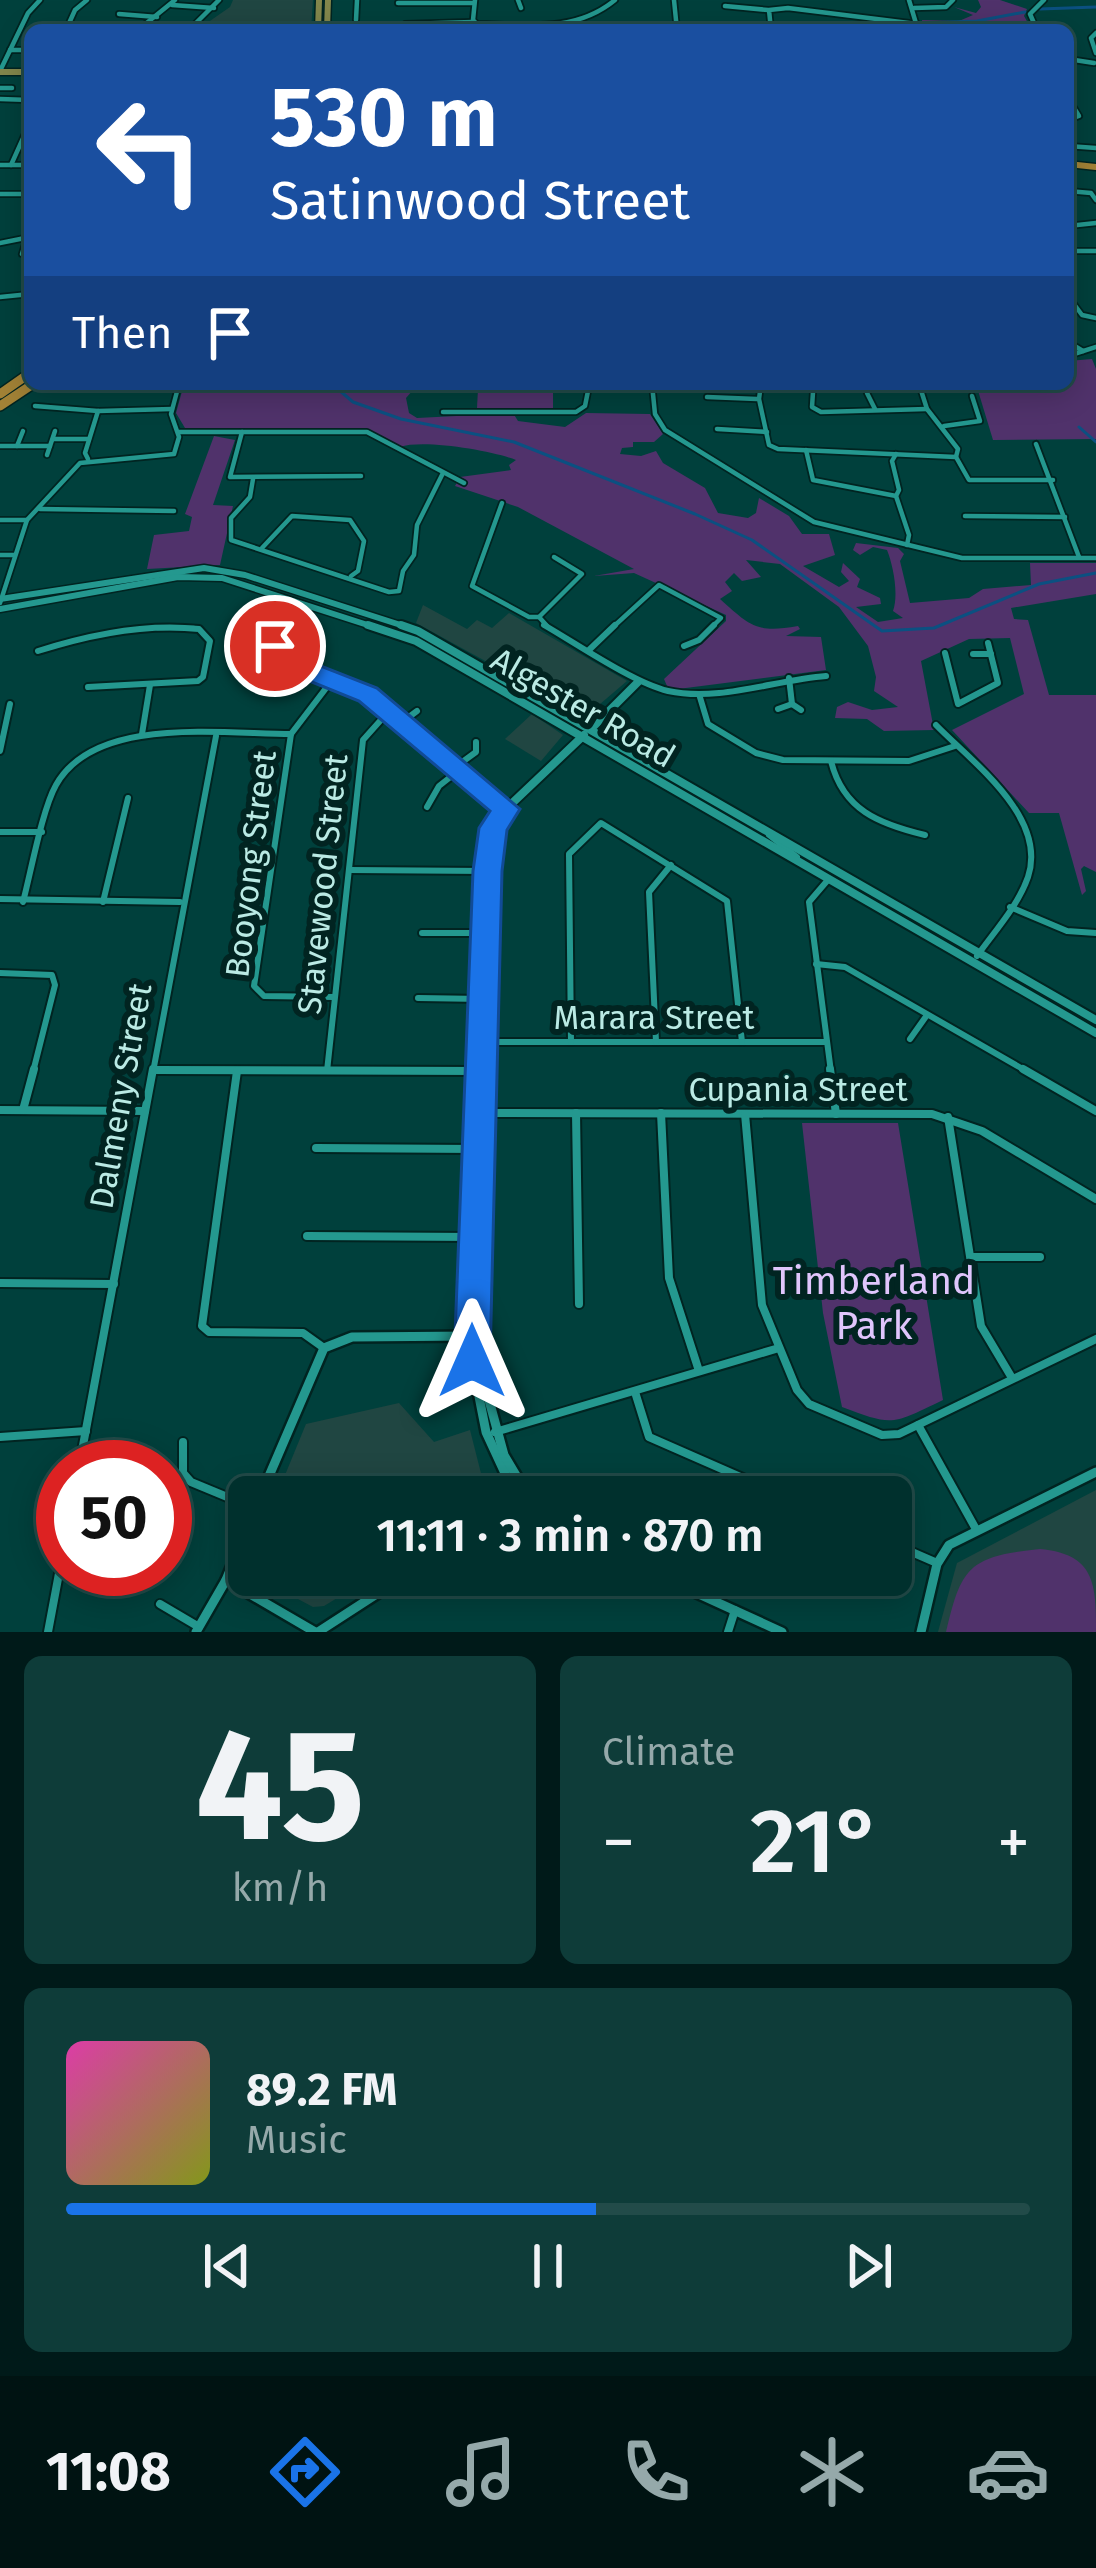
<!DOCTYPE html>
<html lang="en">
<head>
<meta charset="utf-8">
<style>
  :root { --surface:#00302d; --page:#0e3c39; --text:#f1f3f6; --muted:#95a9aa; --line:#224b49; --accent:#1a73e8 }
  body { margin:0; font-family:"Fira Sans",sans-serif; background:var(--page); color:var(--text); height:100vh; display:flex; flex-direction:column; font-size:45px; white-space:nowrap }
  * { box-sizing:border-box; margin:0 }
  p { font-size:39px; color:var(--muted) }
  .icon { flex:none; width:66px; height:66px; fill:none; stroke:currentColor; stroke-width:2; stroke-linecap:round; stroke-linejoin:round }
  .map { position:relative; height:1632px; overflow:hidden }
  .drawer { display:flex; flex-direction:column; gap:24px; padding:24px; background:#001a19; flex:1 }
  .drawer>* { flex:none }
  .guide { position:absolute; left:24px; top:24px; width:1050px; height:366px; border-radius:18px; box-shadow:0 6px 30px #0003,0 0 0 3px var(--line); background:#1a4fa0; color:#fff; overflow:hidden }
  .speed { position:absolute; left:36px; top:1440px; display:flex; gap:24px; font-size:60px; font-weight:700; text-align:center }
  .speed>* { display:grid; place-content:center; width:156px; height:156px; border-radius:50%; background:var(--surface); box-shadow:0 6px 30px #0003,0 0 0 3px var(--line); line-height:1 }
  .speed .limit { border:18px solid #d22; background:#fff; color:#111 }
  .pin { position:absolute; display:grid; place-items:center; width:102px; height:102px; color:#fff; margin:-51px; border:6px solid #fff; border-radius:50%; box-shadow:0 3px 12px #0007 }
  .me { position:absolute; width:132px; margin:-66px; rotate:0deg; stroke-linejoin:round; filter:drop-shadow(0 0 9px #0008) }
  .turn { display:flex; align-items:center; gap:42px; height:252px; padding:0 48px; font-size:54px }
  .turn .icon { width:156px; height:156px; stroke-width:2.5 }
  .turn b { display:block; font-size:84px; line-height:102px }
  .then { display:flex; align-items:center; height:114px; padding:0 48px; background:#0003; gap:24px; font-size:45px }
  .big { font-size:90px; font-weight:600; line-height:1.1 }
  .drawer .card { flex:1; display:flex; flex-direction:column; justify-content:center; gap:18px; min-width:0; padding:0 42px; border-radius:18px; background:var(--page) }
  .drawer .dial { align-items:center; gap:0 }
  .dial b { font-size:156px; line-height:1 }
  .song { display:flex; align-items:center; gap:36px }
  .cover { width:144px; height:144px; border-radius:18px; background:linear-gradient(135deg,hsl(320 70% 55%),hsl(70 70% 35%)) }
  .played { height:12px; border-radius:6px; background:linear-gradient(90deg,var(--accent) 55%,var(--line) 55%) }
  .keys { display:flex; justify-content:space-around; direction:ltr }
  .heat { display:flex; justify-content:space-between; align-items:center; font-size:66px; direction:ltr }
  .drawer .tiles { flex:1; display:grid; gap:24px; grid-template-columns:1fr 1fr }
  .card:last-child { grid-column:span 2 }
  .trip { position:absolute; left:228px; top:1476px; width:684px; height:120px; border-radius:18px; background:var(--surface); box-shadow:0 6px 30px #0003,0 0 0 3px var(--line); font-weight:600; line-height:120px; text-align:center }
  .tabs { display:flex; height:192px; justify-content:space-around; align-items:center; background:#001312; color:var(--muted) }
  .tabs .icon { width:84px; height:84px }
  .tabs .on { color:var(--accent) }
  .tabs b { font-size:54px; color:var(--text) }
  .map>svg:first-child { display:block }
  .built { fill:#204642 }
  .green { fill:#50326b }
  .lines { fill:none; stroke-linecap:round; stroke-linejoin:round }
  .stream { stroke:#0b5081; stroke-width:3 }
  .minor-far2-casing { stroke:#012421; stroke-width:8 }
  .minor-far1-casing { stroke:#012421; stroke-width:10 }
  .minor-casing { stroke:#012421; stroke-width:12 }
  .tertiary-far1-casing { stroke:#012421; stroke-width:12 }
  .tertiary-casing { stroke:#012421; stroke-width:14 }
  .secondary-far2-casing { stroke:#012421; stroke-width:9 }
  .secondary-far1-casing { stroke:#012421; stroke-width:12 }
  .secondary-casing { stroke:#012421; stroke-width:14 }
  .primary-casing { stroke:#012421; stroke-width:9 }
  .trunk-far1-casing { stroke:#012421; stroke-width:9 }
  .trunk-casing { stroke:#012421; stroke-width:12 }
  .minor-far2 { stroke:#24988f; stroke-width:4.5 }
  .minor-far1 { stroke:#24988f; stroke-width:6 }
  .minor { stroke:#24988f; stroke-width:8 }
  .tertiary-far1 { stroke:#24988f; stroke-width:8 }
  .tertiary { stroke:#24988f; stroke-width:9 }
  .secondary-far2 { stroke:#24988f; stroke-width:6 }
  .secondary-far1 { stroke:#24988f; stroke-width:8 }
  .secondary { stroke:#24988f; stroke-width:9 }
  .primary { stroke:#83874c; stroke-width:6 }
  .trunk-far1 { stroke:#a28236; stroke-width:6 }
  .trunk { stroke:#a28236; stroke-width:9 }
  .route { fill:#1a73e8; stroke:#114b97; stroke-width:3 }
  .labels { text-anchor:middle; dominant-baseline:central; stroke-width:12; stroke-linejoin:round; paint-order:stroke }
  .street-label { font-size:33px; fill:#baeae4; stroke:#012421 }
  .near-park-label { font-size:39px; fill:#e0c5fc; stroke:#012421 }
</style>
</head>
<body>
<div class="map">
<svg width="1096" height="1632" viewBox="0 0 1096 1632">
  <rect width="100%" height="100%" fill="#00403c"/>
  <g class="built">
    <polygon points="233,0 313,0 311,30 197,30 230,7"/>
    <polygon points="423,605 467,629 477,620 492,628 509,613 627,681 586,716 416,623"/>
    <polygon points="532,714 563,735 541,761 505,739"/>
    <polygon points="399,1403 434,1442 470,1430 487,1497 276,1497 306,1424"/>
    <polygon points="1096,1490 1096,1632 938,1632 957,1563"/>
    <polygon points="253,1575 375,1575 324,1606 313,1607"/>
  </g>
  <g class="green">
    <polygon points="978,0 1000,0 1027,9 1024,16 1032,30 924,30 922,20 959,21 973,15 954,7 976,13 981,7"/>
    <polygon points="1092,359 1096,369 1096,439 993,440 976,384 1068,384 1068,361"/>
    <path d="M184,384L452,387L451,393L413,390L406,398L409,413L417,418L513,413L518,421L565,427L586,413L650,414L663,434L654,442H633V447L622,448L620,454L641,456L656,451L663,463L705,488L718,513L748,518L756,513L759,498L789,516L802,534H829L835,555L803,566L839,587L849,581L841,572L843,563L860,579L857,587L880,598L881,604L856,607L878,622L903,618L893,611C899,594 893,565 887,550L873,547L860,555L853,550L856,543L898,548L904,554L900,561L910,603L969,598L983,589L1031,585L1030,563H1096V594L1011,608L1014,619L1028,620L1049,695H1096V872L1084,866L1081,869L1086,891L1082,895L1059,813H1029L952,730L1024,694L1010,638L969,639L921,661L934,730L884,731L867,719L835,718L837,707L848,702L872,710L898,707L874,691L876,677L868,646L839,607L780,564L746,560L761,577L742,581L734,573L725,582L732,591L720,599C751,627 757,633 798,626L800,629L786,636L821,637L826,670L678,689L667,686L664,679L726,621V615L634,573L594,576L634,569L518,507L455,486L460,477L511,470L509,465L516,460C493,451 424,439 400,447L367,430L185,428L176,413Z"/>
    <polygon points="478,389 553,389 553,408 477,408"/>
    <polygon points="214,436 235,440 213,505 233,506 220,565 147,569 154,535 189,531 192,517 185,514"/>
    <path d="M802,1123H898L943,1400C893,1424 894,1427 842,1407L823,1313Z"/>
    <path d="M1040,1549C1095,1554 1096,1584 1096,1632H946C961,1567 969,1556 1040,1549Z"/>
  </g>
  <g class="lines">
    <g class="stream">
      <polyline points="1040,9 1096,7"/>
      <polyline points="925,23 977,21 1025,12"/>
      <polyline points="332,384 353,402 401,419 514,442 695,514 752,540 882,631 934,628 1039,584 1096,573"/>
      <polyline points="1079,427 1096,442"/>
    </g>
    <g class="minor-far2-casing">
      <g id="minor-far2">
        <path d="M475,0L473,20L477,24C526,25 575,33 615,0"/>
        <polyline points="518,0 521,8"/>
        <polyline points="674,0 677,30"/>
        <polyline points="909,0 918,30"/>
        <polyline points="398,3 474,3"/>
        <polyline points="172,5 214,8"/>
        <polyline points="725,6 768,10"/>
        <polyline points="914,8 946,7 953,0"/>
        <polyline points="119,14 157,17"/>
        <polyline points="356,20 357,0"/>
        <polyline points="66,30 75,10 87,0"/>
        <polyline points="138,30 175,0"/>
        <polyline points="189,30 219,0"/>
        <polyline points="398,30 405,24 473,22"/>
        <polyline points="771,30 769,10 788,8 917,24"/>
        <polyline points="1037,30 1030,14 1044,0"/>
        <polyline points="1096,33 1091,38 1096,53"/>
        <polyline points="10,50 30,50"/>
        <polyline points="1068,59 1094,63"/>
        <polyline points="0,71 28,13 40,0"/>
        <polyline points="0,88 12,88"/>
        <polyline points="1068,98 1079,116 1068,120"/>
        <polyline points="0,99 30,100"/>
        <polyline points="1068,146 1096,148"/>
        <polyline points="0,165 30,165"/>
        <polyline points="11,165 29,125"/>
        <polyline points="1068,191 1091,193 1096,200"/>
        <polyline points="0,194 30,194"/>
        <polyline points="1068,226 1096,223"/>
        <polyline points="0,243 30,237"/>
        <polyline points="1068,251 1096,251"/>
        <polyline points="22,254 27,238"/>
        <polyline points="1068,296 1082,315 1096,318"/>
        <polyline points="0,297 30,294"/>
        <polyline points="1068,342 1083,351"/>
        <polyline points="1068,356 1096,347"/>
        <polyline points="652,384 655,414 665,430 814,522 962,558 1096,558"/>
        <polyline points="761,384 759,399 769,445 778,449 956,457 958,449 927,409 919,384"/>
        <polyline points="591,387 653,388"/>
        <polyline points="813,392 812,407 821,412 927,409"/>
        <polyline points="867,393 875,409"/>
        <polyline points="707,397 757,399"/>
        <polyline points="35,406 98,411 172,409"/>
        <polyline points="443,412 576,412 585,406 589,386"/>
        <polyline points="944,426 980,421 972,396"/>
        <polyline points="717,429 767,432"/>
        <polyline points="179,432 367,432 464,483"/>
        <polyline points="242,432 230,477 361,476"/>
        <polyline points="53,439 89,439"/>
        <polyline points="1036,444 1079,557"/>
        <polyline points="0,446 50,446"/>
        <polyline points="17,446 23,431"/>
        <polyline points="806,450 813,480 896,496"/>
        <polyline points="896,454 892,461 899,490 896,496 909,535 907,545"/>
        <polyline points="47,455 55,431"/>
        <polyline points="956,457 969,480 1053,480"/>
        <polyline points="88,459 85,453 98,411"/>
        <polyline points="253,479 250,497 231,518 231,540 389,592 399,591 403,571 414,555 417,525 443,473"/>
        <polyline points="502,503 472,586 529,617 539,617 549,628"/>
        <polyline points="40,509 174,511"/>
        <polyline points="965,516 1065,517"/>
        <polyline points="0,520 27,520"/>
        <polyline points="262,548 292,516 350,520 364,541 358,571 351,576"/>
        <polyline points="0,555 14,555"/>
        <polyline points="0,603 27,520 80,463 174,454 179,437 171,414 179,384"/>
        <polyline points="539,617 582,574 554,557"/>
        <polyline points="157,628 194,628"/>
        <polyline points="612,628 659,585 721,618 711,628"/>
      </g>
    </g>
    <g class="minor-far1-casing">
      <g id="minor-far1">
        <path d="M544,625C577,644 634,683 668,691C719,702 775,680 826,676"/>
        <polyline points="275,646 279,659 368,694 506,809"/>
        <polyline points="684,646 699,640 714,625"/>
        <polyline points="589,650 615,625"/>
        <path d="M38,651C88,635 146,623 199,629L210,641L203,677L198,681L88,687"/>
        <polyline points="945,653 958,704 998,683 988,643"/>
        <polyline points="973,654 991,654"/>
        <polyline points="275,677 289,663"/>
        <polyline points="789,678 792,704"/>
        <polyline points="333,679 291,734 254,986 264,996 334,997"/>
        <polyline points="699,694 708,724 756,753 783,760 909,761 955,746"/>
        <polyline points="778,709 792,704 801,710"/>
        <polyline points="401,723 417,711"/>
        <path d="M936,725C972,762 1048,817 1028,877C1018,906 994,932 977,956"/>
        <polyline points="142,734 150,685"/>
        <polyline points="0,751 10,704"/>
        <path d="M831,761C843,810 879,824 925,835"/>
        <polyline points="454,768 476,752 476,742"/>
        <polyline points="427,807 439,786 458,771"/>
        <polyline points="0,832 42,832"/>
        <polyline points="769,835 797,857"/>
        <polyline points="349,870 488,871"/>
        <polyline points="827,881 809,902 831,1072"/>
        <polyline points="0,899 180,902"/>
        <path d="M23,902C31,872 42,810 56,785C95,715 223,734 291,734"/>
        <polyline points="103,902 128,798"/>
        <polyline points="1010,907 1067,931 1096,933"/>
        <polyline points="422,933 485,933"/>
        <polyline points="816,964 845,967 1028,1072"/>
        <polyline points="0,973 52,975 55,985 33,1072"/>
        <polyline points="418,998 483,999"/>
        <polyline points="910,1039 927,1015"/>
        <polyline points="482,1042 826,1042"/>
        <polyline points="571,1042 569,854 601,823 727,901 742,1042"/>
        <polyline points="656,1042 649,892 671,865"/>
        <polyline points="155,1070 481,1071"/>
        <polyline points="327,1071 363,740 388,712"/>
        <polyline points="153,1072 216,736"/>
      </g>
    </g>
    <g class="minor-casing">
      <g id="minor">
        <polyline points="830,1069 836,1114"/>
        <polyline points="1023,1069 1096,1111"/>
        <polyline points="155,1070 481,1071"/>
        <polyline points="237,1071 202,1326 209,1332 303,1333 324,1348"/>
        <polyline points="0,1110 145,1111"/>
        <polyline points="23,1110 34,1069"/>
        <polyline points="479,1113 932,1114 982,1131 1096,1199"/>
        <polyline points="576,1113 579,1304"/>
        <polyline points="661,1113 669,1278 699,1371"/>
        <polyline points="745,1114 762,1305 797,1390 809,1404 882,1435 899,1434 1096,1339"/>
        <polyline points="948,1117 981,1326 1012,1378"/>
        <polyline points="316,1148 478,1149"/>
        <polyline points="307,1236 475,1237"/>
        <polyline points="972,1257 1040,1257"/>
        <polyline points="0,1283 114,1284"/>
        <polyline points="635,1392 649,1437 786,1497"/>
        <polyline points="918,1425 977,1531"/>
        <polyline points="495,1432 779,1348"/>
        <polyline points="0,1437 86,1431"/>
        <polyline points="183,1442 183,1473 191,1482 249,1506"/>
        <polyline points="79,1467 153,1069"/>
        <polyline points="891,1543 937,1563"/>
        <polyline points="160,1604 199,1627"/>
        <polyline points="48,1632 63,1552"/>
        <polyline points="728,1632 735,1610"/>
      </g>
    </g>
    <g class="tertiary-far1-casing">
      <polyline id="tertiary-far1" points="592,728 638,682"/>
    </g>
    <g class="tertiary-casing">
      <g id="tertiary">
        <polyline points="260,1497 324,1348 352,1337 472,1336"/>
        <polyline points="226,1580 315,1632"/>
        <polyline points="196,1632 226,1580 249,1524"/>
        <polyline points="318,1632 406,1575"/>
        <polyline points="921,1632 937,1564 949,1545 1096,1472"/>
      </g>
    </g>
    <g class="secondary-far2-casing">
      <g id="secondary-far2">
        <polyline points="0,599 204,568 245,575 410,628"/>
        <polyline points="0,609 178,577 222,578 377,628"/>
      </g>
    </g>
    <g class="secondary-far1-casing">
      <g id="secondary-far1">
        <polyline points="368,625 416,641 1096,1033"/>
        <polyline points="401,625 418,631 1096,1020"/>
        <polyline points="482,1072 490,842 506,809 584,735"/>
      </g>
    </g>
    <g class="secondary-casing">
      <g id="secondary">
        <polyline points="482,1069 472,1361 486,1432 516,1497"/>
        <polyline points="475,1349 504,1455 529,1497"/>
        <polyline points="657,1575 782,1632"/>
      </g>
    </g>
    <g class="primary-casing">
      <g id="primary">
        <polyline points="318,30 319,0"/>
        <polyline points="327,30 328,0"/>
        <polyline points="0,72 30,72"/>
      </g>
    </g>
    <g class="trunk-far1-casing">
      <polyline id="trunk-far1" points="1068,164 1096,167"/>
    </g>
    <g class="trunk-casing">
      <g id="trunk">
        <polyline points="0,394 30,373"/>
        <polyline points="0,406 33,384"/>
      </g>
    </g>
    <use href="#minor-far2" class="minor-far2"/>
    <use href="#minor-far1" class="minor-far1"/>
    <use href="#minor" class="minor"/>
    <use href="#tertiary-far1" class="tertiary-far1"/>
    <use href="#tertiary" class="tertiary"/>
    <use href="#secondary-far2" class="secondary-far2"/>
    <use href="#secondary-far1" class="secondary-far1"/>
    <use href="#secondary" class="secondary"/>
    <use href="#primary" class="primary"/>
    <use href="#trunk-far1" class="trunk-far1"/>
    <use href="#trunk" class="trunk"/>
  </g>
  <polygon class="route" points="275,638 284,640 290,654 377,688 520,809 507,830 502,871 490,1361 484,1374 472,1379 459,1374 454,1361 473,871 479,828 490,811 359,701 270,665 263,646"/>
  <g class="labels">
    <g class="street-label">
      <text transform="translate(583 708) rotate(30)">Algester Road</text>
      <text transform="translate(251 864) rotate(-83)">Booyong Street</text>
      <text transform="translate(323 884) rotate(-84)">Stavewood Street</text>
      <text x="654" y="1018">Marara Street</text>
      <text x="798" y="1090">Cupania Street</text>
      <text transform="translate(121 1096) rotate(-80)">Dalmeny Street</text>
    </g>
    <g class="near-park-label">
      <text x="874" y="1281">Timberland<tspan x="874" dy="45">Park</tspan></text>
    </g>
  </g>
</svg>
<div class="speed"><div class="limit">50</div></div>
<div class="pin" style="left:275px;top:646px;background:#d93025"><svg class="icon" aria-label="arrive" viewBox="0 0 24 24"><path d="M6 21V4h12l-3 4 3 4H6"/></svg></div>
<svg class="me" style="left:472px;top:1361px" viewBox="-20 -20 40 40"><path d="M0-17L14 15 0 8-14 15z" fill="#1a73e8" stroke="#fff" stroke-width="4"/></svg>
<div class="trip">11:11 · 3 min · 870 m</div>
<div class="guide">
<div class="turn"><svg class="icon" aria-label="left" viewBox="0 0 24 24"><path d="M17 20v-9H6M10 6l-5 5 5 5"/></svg><div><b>530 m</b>Satinwood Street</div></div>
<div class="then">Then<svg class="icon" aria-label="arrive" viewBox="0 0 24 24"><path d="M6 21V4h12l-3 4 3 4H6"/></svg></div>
</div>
</div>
<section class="drawer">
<div class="tiles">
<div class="card dial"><b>45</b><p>km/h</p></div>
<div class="card"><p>Climate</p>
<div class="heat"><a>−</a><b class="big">21°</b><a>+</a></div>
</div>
<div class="card">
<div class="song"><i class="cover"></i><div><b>89.2 FM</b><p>Music</p></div></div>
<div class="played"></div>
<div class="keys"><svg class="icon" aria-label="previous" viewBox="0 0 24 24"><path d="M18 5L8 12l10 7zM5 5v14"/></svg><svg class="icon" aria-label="pause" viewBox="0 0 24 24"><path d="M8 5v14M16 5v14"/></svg><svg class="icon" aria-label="next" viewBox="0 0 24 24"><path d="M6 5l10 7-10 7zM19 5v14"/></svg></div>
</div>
</div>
</section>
<nav class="tabs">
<b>11:08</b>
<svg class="icon on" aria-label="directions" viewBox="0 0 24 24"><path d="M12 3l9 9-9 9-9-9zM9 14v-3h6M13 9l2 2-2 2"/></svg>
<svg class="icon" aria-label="music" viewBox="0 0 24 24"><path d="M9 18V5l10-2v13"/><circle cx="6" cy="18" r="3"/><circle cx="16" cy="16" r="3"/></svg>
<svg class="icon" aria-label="phone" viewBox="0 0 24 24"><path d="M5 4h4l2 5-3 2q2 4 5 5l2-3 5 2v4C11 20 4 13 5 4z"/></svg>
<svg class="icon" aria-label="climate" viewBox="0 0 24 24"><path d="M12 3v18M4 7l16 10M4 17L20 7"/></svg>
<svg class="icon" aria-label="car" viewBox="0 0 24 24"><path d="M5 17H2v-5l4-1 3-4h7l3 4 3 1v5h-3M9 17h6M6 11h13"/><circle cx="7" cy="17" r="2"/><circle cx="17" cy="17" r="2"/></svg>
</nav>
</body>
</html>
